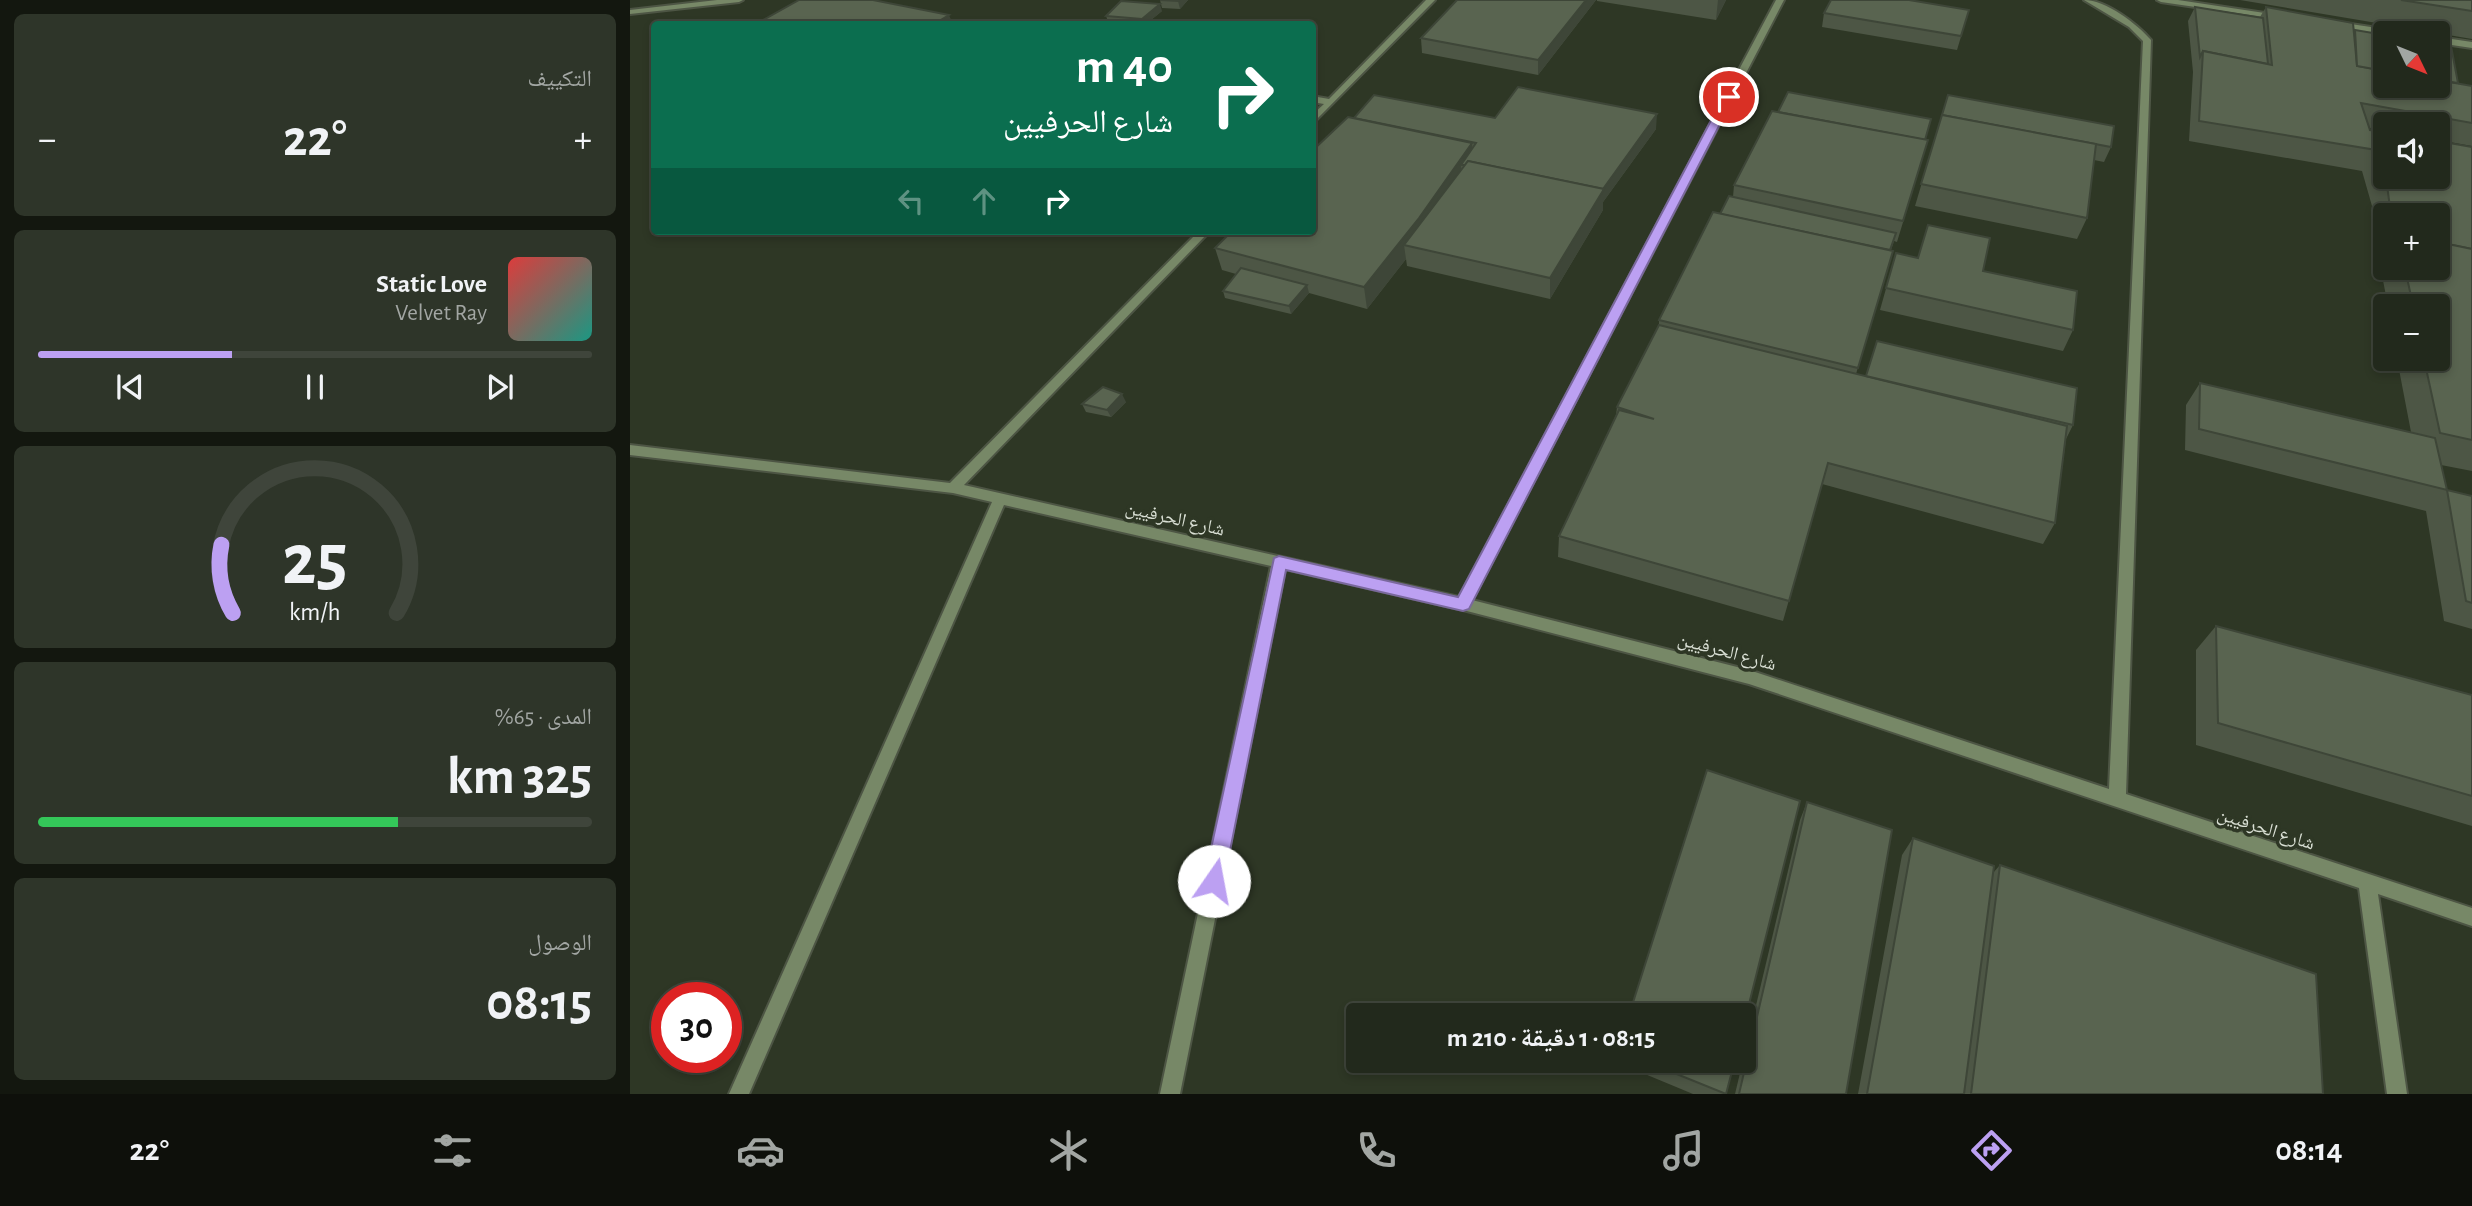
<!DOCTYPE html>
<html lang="ar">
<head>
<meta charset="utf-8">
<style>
  :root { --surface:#22291c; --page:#2e3529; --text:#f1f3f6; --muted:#a2a6a3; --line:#3f453b; --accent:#bca0f2 }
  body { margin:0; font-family:"Alegreya Sans","Noto Naskh Arabic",sans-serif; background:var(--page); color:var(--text); direction:rtl; height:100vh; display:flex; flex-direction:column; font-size:26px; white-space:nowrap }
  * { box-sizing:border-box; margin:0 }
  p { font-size:23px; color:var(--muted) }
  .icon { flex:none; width:38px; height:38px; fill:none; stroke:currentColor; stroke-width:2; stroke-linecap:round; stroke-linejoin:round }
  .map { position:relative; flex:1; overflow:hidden; direction:ltr }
  .details { display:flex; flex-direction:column; gap:14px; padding:14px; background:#13170f; width:630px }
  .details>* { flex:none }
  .banner { position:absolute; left:21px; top:21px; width:665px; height:214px; border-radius:7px; box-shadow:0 4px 10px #0003,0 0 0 2px var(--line); direction:rtl; background:#0b6e4f; color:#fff; overflow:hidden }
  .needle { width:46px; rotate:133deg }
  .fabs { position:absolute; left:1743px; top:21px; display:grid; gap:14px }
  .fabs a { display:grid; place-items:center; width:77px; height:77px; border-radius:7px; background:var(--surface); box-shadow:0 4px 10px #0003,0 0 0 2px var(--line); font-size:35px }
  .speed { position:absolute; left:21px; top:982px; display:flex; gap:14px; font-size:35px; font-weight:700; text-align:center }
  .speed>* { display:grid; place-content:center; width:91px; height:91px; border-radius:50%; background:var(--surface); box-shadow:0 4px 10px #0003,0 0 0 2px var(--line); line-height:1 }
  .speed .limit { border:10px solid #d22; background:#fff; color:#111 }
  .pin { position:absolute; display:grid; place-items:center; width:60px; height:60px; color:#fff; margin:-30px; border:4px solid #fff; border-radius:50%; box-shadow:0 2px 7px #0007 }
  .me { position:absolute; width:77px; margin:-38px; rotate:12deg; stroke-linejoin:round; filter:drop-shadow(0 0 5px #0008) }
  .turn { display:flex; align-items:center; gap:24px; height:147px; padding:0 28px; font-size:32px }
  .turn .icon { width:91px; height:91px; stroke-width:2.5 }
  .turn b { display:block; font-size:49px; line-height:60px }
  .lanes { display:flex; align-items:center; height:66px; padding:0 28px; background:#0003; justify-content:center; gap:35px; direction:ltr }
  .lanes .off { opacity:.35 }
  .big { font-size:52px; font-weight:700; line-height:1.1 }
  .details .widget { flex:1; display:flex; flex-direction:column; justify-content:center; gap:10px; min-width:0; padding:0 24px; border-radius:10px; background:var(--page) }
  .details .dial { align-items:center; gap:0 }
  .dial svg { height:182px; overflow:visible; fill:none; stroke:var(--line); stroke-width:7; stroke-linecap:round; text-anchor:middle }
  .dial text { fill:var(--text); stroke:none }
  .song { display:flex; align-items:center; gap:21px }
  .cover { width:84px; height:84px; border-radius:10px; background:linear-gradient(135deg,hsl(0 70% 55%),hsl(170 70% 35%)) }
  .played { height:7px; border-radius:4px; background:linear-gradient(90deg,var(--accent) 35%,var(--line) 35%) }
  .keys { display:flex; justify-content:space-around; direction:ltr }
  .heat { display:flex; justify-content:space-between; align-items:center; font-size:38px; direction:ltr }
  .charge { height:10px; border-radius:5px; background:linear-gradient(90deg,#34c759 65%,var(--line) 0) }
  .trip { position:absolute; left:716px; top:1003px; width:410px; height:70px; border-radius:7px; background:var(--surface); box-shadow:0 4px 10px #0003,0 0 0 2px var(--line); font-weight:700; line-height:70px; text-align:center; direction:rtl }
  .tab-bar { display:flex; height:112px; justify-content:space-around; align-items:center; background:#0e100b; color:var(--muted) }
  .tab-bar .icon { width:49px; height:49px }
  .tab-bar .selected { color:var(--accent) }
  .tab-bar b { font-size:32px; color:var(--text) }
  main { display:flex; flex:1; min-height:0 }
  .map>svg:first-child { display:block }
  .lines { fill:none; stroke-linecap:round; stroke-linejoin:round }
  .minor-casing { stroke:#4d5544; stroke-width:4 }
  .minor { fill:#778867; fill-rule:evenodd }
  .wall { fill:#4d5645; fill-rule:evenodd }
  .shaded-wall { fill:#3e4638 }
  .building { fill:#596450; stroke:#3e4638; stroke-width:2 }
  .route { fill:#bca0f2; stroke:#7a689d; stroke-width:2 }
  .labels { text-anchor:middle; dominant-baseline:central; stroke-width:7; stroke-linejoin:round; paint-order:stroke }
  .street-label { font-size:19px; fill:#d9dfd4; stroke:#2e3725 }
</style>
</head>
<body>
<main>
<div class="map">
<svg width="1842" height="1094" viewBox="0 0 1842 1094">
  <rect width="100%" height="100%" fill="#2e3725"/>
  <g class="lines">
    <g class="minor-casing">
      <g id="minor">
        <polygon points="87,0 113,0 109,2 0,14 0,10"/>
        <polygon points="796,0 805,0 682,124 682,115 694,104 682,102 682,96 699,99"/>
        <path d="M1146,0H1154L842,600L1119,670L1479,789L1513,41L1499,27L1454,0C1476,0 1507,24 1521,40L1496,794L1842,908V926L1748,894L1777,1094H1757L1729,888L1119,684L833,610L655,569L550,1094H530L641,566L374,505L119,1094H99L362,502L323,493L0,455V445L320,483L569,231H580L334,485L829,597Z"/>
        <polygon points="1527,0 1548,0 1648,15 1652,17 1648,19 1531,2"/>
        <polygon points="1707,22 1761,30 1765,33 1755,35 1704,27 1704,23"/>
        <polygon points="1808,37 1842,42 1842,48 1808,43"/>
      </g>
    </g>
    <use href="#minor" class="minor"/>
  </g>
  <g class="wall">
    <polygon points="530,0 558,0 550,9 532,8"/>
    <polygon points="827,0 966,0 908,75 792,53 791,38"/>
    <polygon points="967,0 1096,0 1086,20 967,1"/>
    <polygon points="1610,0 1842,0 1842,39"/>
    <path d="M1565,7L1630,17L1636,7L1724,31L1725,30L1828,83L1842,86V146L1808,140V124H1755V131L1739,128L1740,130L1842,147V471L1811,465L1817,490L1842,496V629L1814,621L1796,511L1555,450L1556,405L1570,383L1781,432L1767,359H1808V306H1758L1749,260L1742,206L1732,171L1559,141L1563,72L1558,21ZM1755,215H1808V268H1755Z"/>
    <polygon points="1339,10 1327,50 1192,27 1194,13"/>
    <polygon points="532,11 516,24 479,24 476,16"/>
    <polygon points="1318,95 1481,147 1474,162 1464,160 1457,218 1447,239 1285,206"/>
    <polygon points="865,118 1026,129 973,202 973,210 920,299 777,266 776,259 737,309 679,293 661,314 595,298 593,291 606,274 592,270 585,248 724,119"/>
    <polygon points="1295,140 1298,140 1267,242 1264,241 1261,250 1263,251 1226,374 1443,425 1436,439 1425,523 1413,544 1192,484 1153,621 928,557 929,536 986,415 987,407 1029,325 1029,320 1090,214 1103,197 1104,185"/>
    <polygon points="1298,225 1353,271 1443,330 1433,351 1250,310 1266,253 1288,258"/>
    <polygon points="383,231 406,231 401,235"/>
    <polygon points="496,402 481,417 456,412 452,404"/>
    <polygon points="1586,626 1842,695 1842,826 1566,745 1566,650"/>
    <polygon points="1177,802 1216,1094 1105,1094 1170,820"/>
    <polygon points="1283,838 1363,873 1370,865 1693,1094 1228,1094 1272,855"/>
    <polygon points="986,1060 1105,1060 1096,1094 1063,1094 986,1062"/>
  </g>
  <g class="shaded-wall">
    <polygon points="549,0 558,0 550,9 548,1"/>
    <polygon points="956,0 966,0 908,75 908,60"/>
    <polygon points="1088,0 1096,0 1086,20"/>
    <polygon points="530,4 532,11 516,24 513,24 512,19"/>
    <polygon points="319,15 323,24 304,24"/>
    <polygon points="1027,114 1026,129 973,202 973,210 920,299 920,278 969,194"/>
    <polygon points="842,143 843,164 831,165 832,180 774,245 776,259 737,309 734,287"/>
    <polygon points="677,285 679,293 661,314 659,306"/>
    <polygon points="492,394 496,402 481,417 477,410"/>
  </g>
  <g class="building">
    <polygon points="169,0 243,0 319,15 304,24 126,24"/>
    <polygon points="530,0 549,0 548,1"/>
    <polygon points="827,0 956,0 908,60 791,38"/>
    <polygon points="1201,0 1279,0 1339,10 1331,36 1194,13"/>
    <polygon points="1771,0 1842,0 1842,11"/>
    <polygon points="491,1 530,4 512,19 476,16"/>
    <polygon points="1565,7 1633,18 1638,64 1573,51 1570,57"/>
    <polygon points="1636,7 1723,23 1727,66 1755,71 1755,86 1808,86 1808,80 1842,86 1842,123 1731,103 1740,130 1755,132 1755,177 1808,177 1808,141 1842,147 1842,249 1808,242 1808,215 1761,215 1757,185 1746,150 1569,121 1573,51 1642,65"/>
    <polygon points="1725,30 1755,35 1755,71 1727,66"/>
    <polygon points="1808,44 1821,46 1828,83 1808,80"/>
    <polygon points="888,87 1027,114 973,189 838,161 835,165 831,165 846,143 724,118 744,95 865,118"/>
    <polygon points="1158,92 1301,119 1295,140 1148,112"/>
    <polygon points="1318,95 1484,126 1481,147 1312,115"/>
    <polygon points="1142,111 1298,140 1273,221 1104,185"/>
    <polygon points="1312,115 1466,144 1457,218 1291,184"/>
    <polygon points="718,117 842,143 789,218 734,287 585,248 602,231 682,231 682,151"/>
    <polygon points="838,161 974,189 920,278 774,245"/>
    <polygon points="1099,196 1266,233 1260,250 1090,214"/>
    <polygon points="1083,212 1263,251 1228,368 1029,320"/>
    <polygon points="1298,225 1360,238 1353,271 1447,291 1443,330 1256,288 1266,253 1288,258"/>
    <polygon points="1808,242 1842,249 1842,440 1810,433 1794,359 1808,359 1808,306 1783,306 1775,268 1808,268"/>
    <polygon points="611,268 677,285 659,306 593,291"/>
    <polygon points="1029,325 1437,426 1425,523 1198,463 1159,601 929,536 989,410 1024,419 987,407"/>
    <polygon points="1247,341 1447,388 1443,425 1236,376"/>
    <polygon points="1570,383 1805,438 1817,490 1569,429"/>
    <polygon points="473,387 492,394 477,410 452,404"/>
    <polygon points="1817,490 1842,496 1842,603 1836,601"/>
    <polygon points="1586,626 1842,695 1842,796 1588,723"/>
    <polygon points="1077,770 1170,801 1113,1028 1113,1015 999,1015"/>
    <polygon points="1177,802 1262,830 1216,1094 1109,1094"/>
    <polygon points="1283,838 1364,866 1334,1094 1237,1094"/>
    <polygon points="1370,865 1686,974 1693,1094 1341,1094"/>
    <polygon points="1012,1060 1105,1060 1096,1094"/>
  </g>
  <polygon class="route" points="1095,94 1104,97 839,609 833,611 656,570 594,881 591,888 584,891 577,888 574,881 644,558 649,556 828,597"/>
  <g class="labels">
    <g class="street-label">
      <text transform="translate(545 519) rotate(13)">شارع الحرفيين</text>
      <text transform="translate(1097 652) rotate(15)">شارع الحرفيين</text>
      <text transform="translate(1636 829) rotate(18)">شارع الحرفيين</text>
    </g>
  </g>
</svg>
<div class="fabs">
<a><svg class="needle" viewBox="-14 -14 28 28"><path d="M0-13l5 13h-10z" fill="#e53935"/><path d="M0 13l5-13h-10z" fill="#a2a6a3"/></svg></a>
<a><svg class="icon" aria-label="sound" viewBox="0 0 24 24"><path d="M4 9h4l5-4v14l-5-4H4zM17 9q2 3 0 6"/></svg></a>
<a>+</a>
<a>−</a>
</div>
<div class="speed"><div class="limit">30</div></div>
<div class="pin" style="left:1099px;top:97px;background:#d93025"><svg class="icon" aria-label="arrive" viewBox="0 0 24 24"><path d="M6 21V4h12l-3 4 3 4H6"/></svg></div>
<svg class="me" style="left:584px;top:881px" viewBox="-20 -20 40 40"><circle r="19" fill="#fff"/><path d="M0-13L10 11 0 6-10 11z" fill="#bca0f2"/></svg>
<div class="trip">08:15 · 1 دقيقة · 210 m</div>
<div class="banner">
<div class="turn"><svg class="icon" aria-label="right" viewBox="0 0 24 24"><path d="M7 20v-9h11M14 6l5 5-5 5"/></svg><div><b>40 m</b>شارع الحرفيين</div></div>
<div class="lanes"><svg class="icon off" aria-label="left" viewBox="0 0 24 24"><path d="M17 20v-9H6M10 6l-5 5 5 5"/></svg><svg class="icon off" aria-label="ahead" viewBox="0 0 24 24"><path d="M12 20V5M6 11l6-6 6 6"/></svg><svg class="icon" aria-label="right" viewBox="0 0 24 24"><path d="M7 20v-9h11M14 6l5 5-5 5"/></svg></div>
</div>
</div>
<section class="details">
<div class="widget"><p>التكييف</p>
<div class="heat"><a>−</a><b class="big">22°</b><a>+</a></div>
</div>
<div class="widget">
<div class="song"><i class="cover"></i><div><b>Static Love</b><p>Velvet Ray</p></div></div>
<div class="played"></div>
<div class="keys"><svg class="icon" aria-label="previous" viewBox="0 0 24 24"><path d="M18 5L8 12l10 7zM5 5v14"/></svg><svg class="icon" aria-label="pause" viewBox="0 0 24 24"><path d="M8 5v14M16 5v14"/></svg><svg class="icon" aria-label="next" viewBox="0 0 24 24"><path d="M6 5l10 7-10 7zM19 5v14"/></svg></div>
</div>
<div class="widget dial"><svg viewBox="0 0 100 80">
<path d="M14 69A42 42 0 1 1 86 69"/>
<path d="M14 69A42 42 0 0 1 9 39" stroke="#bca0f2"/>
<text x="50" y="56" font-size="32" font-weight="700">25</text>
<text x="50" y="72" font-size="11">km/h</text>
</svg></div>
<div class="widget"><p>المدى · 65%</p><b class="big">325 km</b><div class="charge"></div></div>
<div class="widget"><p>الوصول</p><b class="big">08:15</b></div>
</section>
</main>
<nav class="tab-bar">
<b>08:14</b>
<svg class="icon selected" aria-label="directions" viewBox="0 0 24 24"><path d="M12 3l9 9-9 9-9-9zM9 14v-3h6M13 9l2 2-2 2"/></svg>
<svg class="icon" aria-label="music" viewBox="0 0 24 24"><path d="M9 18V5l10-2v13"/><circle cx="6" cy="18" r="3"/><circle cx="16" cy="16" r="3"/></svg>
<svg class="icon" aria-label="phone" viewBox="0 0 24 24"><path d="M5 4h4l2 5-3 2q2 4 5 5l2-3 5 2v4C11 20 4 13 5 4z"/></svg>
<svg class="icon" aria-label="climate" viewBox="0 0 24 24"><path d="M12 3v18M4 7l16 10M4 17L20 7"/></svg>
<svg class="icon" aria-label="car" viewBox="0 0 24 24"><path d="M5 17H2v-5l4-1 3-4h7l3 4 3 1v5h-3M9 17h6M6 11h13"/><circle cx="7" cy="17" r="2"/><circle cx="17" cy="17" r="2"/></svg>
<svg class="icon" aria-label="filters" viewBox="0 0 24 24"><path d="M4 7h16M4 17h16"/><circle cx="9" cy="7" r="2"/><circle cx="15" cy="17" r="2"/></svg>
<b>22°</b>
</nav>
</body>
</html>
